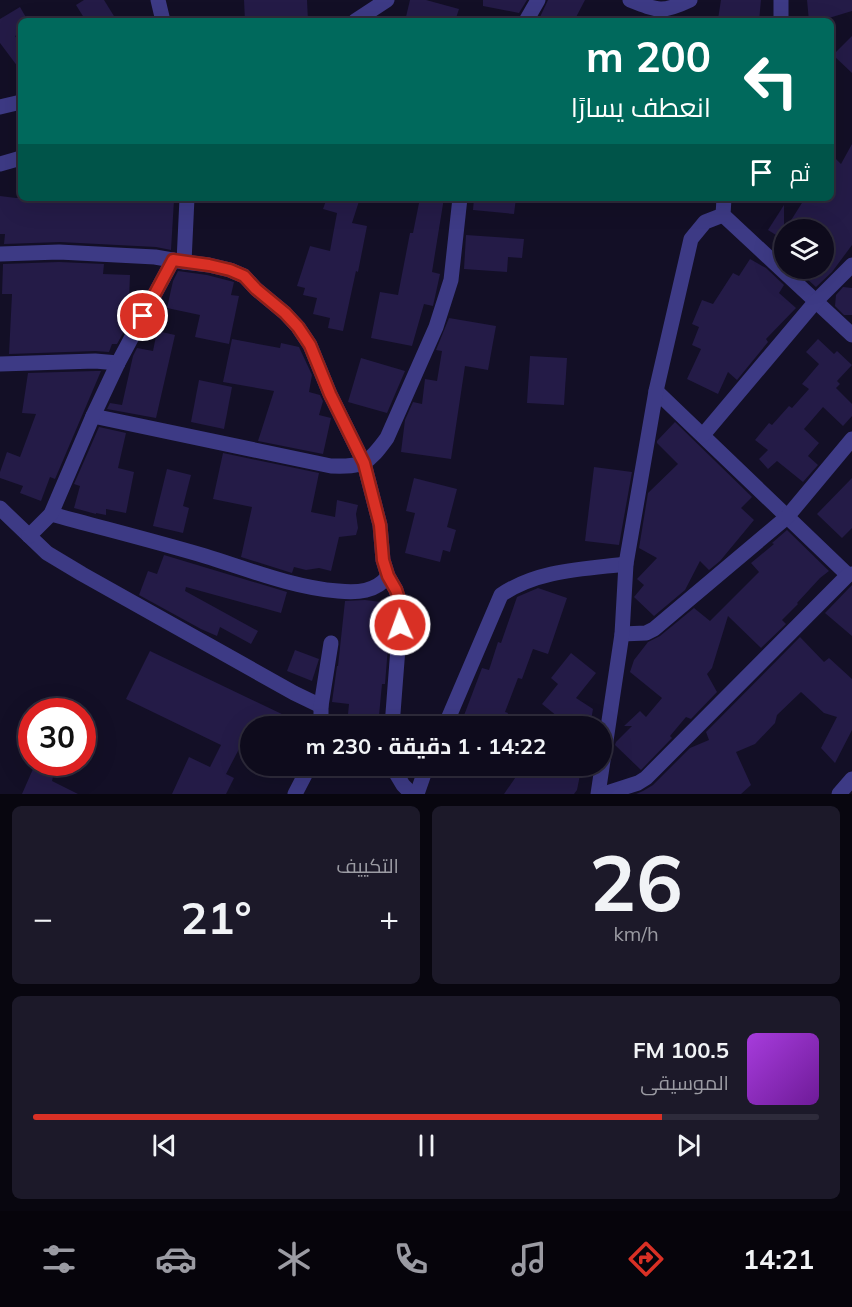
<!DOCTYPE html>
<html lang="ar">
<head>
<meta charset="utf-8">
<style>
  :root { --surface:#0e0b1c; --page:#1c1929; --text:#f1f3f6; --muted:#9b9ba3; --line:#2e2b3b; --accent:#d93025 }
  body { margin:0; font-family:Mulish,Cairo,sans-serif; background:var(--page); color:var(--text); direction:rtl; height:100vh; display:flex; flex-direction:column; font-size:22px; white-space:nowrap }
  * { box-sizing:border-box; margin:0 }
  p { font-size:20px; color:var(--muted) }
  .icon { flex:none; width:33px; height:33px; fill:none; stroke:currentColor; stroke-width:2; stroke-linecap:round; stroke-linejoin:round }
  .map { position:relative; height:794px; overflow:hidden; direction:ltr }
  .panel { display:flex; flex-direction:column; gap:12px; padding:12px; background:#08060f; flex:1 }
  .panel>* { flex:none }
  .top-card { position:absolute; left:18px; top:18px; width:816px; height:183px; border-radius:9px; box-shadow:0 6px 24px #0002,0 0 0 2px var(--line); direction:rtl; background:#00695c; color:#fff; overflow:hidden }
  .fabs { position:absolute; left:774px; top:219px; display:grid; gap:12px }
  .fabs a { display:grid; place-items:center; width:60px; height:60px; border-radius:50%; background:var(--surface); box-shadow:0 6px 24px #0002,0 0 0 2px var(--line); font-size:30px }
  .speed { position:absolute; left:18px; top:698px; display:flex; gap:12px; font-size:30px; font-weight:700; text-align:center }
  .speed>* { display:grid; place-content:center; width:78px; height:78px; border-radius:50%; background:var(--surface); box-shadow:0 6px 24px #0002,0 0 0 2px var(--line); line-height:1 }
  .speed .limit { border:9px solid #d22; background:#fff; color:#111 }
  .pin { position:absolute; display:grid; place-items:center; width:51px; height:51px; color:#fff; margin:-26px; border:3px solid #fff; border-radius:50%; box-shadow:0 2px 6px #0007 }
  .me { position:absolute; width:66px; margin:-33px; rotate:358deg; stroke-linejoin:round; filter:drop-shadow(0 0 4px #0008) }
  .turn { display:flex; align-items:center; gap:21px; height:126px; padding:0 24px; font-size:27px }
  .turn .icon { width:78px; height:78px; stroke-width:2.5 }
  .turn b { display:block; font-size:42px; line-height:51px }
  .then { display:flex; align-items:center; height:57px; padding:0 24px; background:#0003; gap:12px; font-size:22px }
  .big { font-size:45px; font-weight:700; line-height:1.1 }
  .panel .widget { flex:1; display:flex; flex-direction:column; justify-content:center; gap:9px; min-width:0; padding:0 21px; border-radius:9px; background:var(--page) }
  .panel .dial { align-items:center; gap:0 }
  .dial b { font-size:78px; line-height:1 }
  .song { display:flex; align-items:center; gap:18px }
  .cover { width:72px; height:72px; border-radius:9px; background:linear-gradient(135deg,hsl(280 70% 55%),hsl(280 70% 35%)) }
  .played { height:6px; border-radius:3px; background:linear-gradient(90deg,var(--accent) 80%,var(--line) 80%) }
  .keys { display:flex; justify-content:space-around; direction:ltr }
  .heat { display:flex; justify-content:space-between; align-items:center; font-size:33px; direction:ltr }
  .panel .tiles { flex:1; display:grid; gap:12px; grid-template-columns:1fr 1fr }
  .widget:last-child { grid-column:span 2 }
  .trip { position:absolute; left:240px; top:716px; width:372px; height:60px; border-radius:30px; background:var(--surface); box-shadow:0 6px 24px #0002,0 0 0 2px var(--line); font-weight:700; line-height:60px; text-align:center; direction:rtl }
  .tabs { display:flex; height:96px; justify-content:space-around; align-items:center; background:#06040b; color:var(--muted) }
  .tabs .icon { width:42px; height:42px }
  .tabs .on { color:var(--accent) }
  .tabs b { font-size:27px; color:var(--text) }
  .map>svg:first-child { display:block }
  .building { fill:#241b47 }
  .lines { fill:none; stroke-linecap:round; stroke-linejoin:round }
  .minor { stroke:#3d3a85; stroke-width:15 }
  .tertiary { stroke:#3d3a85; stroke-width:15 }
  .route-casing { stroke:#8d1f18; stroke-width:15 }
  .route { stroke:#d93025; stroke-width:10 }
</style>
</head>
<body>
<div class="map">
<svg width="852" height="794" viewBox="0 0 852 794">
  <rect width="100%" height="100%" fill="#130f26"/>
  <g class="building">
    <polygon points="84,0 104,0 117,21 86,21 76,5"/>
    <polygon points="244,0 307,0 308,21 245,21"/>
    <polygon points="410,0 426,0 459,9 455,21 405,21"/>
    <polygon points="483,0 527,0 519,13 483,6"/>
    <polygon points="548,0 585,0 574,21 541,21 542,17 540,17"/>
    <polygon points="721,0 761,0 759,21 734,21 718,19"/>
    <polygon points="807,0 852,0 852,11 819,21 809,21"/>
    <polygon points="20,7 28,21 21,21 21,33 15,36 21,44 21,71 0,43 0,19"/>
    <polygon points="852,36 852,73 833,55"/>
    <polygon points="852,144 852,245 832,272 816,287 795,268 830,268 824,265 824,230 785,230 805,198 831,198 831,154 841,164"/>
    <polygon points="0,196 16,198 136,198 174,200 171,250 156,247 60,242 4,244 5,234 0,234"/>
    <polygon points="327,198 360,198 352,223 367,226 358,272 356,271 343,331 328,328 330,318 313,314 317,298 303,295 305,288 297,286 310,246 330,251 337,213 323,209"/>
    <polygon points="420,198 444,198 432,272 440,274 433,306 424,304 412,346 371,338 380,292 398,295 410,233 413,233"/>
    <polygon points="474,198 516,198 514,214 473,210"/>
    <polygon points="784,205 784,240 768,230"/>
    <polygon points="466,235 524,239 522,258 508,257 507,272 464,269"/>
    <polygon points="750,259 766,268 784,285 779,293 796,308 766,339 768,342 737,380 728,372 718,394 687,379 701,349 692,345 699,327 692,324 702,300 713,304 733,273 739,276"/>
    <polygon points="59,262 104,264 103,274 130,275 128,324 117,344 112,344 109,352 95,351 9,354 12,294 2,294 3,264"/>
    <polygon points="178,271 207,275 234,282 231,295 239,296 229,344 195,337 200,315 167,308 173,281"/>
    <polygon points="843,287 852,288 852,315 844,315 835,306 836,295"/>
    <polygon points="449,318 496,326 488,370 465,366 451,459 401,452 405,420 413,402 422,404 425,379 437,381 442,351 436,350"/>
    <polygon points="157,331 175,335 156,418 107,409 110,403 122,405 133,356 137,348 153,351"/>
    <polygon points="232,339 280,348 281,343 299,347 312,375 309,392 320,395 323,401 319,415 331,418 323,454 258,441 274,391 223,382"/>
    <polygon points="818,339 834,354 837,351 852,365 837,381 840,384 836,388 852,404 852,416 843,426 823,407 804,429 819,443 808,456 818,465 803,482 777,461 768,469 759,459 768,450 755,440 769,423 772,425 789,406 792,408 809,389 802,384 819,364 806,352"/>
    <polygon points="530,356 567,358 564,405 527,403"/>
    <polygon points="361,358 405,371 387,413 348,402"/>
    <polygon points="95,371 101,371 55,479 50,477 41,501 20,493 23,486 0,478 0,472 7,452 20,457 36,414 22,413 28,373"/>
    <polygon points="199,380 232,387 224,429 191,422"/>
    <polygon points="675,422 752,497 741,508 754,520 720,561 709,570 700,561 685,590 654,616 634,597 644,585 637,579 657,558 639,548 648,493 678,464 657,443 657,441"/>
    <polygon points="99,427 126,433 118,468 134,472 126,513 106,509 106,515 96,513 96,514 74,508 80,486 74,484"/>
    <polygon points="223,453 319,473 311,512 335,517 337,500 358,505 356,514 358,528 356,535 339,537 331,571 319,568 306,570 294,567 292,573 241,557 252,507 213,499"/>
    <polygon points="594,467 632,472 619,545 585,541"/>
    <polygon points="167,469 191,475 183,506 189,508 183,533 153,526"/>
    <polygon points="414,478 457,489 447,527 456,530 450,552 443,550 440,562 405,553 415,513 406,511"/>
    <polygon points="852,478 852,528 842,538 817,514"/>
    <polygon points="787,530 829,571 820,578 797,603 798,604 782,620 786,624 761,648 728,616 712,668 707,674 717,692 691,719 686,717 670,736 672,738 641,770 615,745 616,742 632,726 624,726 640,711 646,717 662,698 630,672 634,660 648,642 660,636 694,608 710,621 759,572 751,563 774,544 772,543"/>
    <polygon points="164,555 287,592 281,613 186,587 185,591 258,631 251,644 220,627 217,636 201,629 139,595 148,571 157,574"/>
    <polygon points="852,585 852,636 825,613"/>
    <polygon points="538,588 567,598 548,654 533,649 522,679 518,678 505,712 508,713 503,726 460,726 482,668 489,670 498,642 501,643 517,597"/>
    <polygon points="365,600 389,603 391,610 385,684 382,684 378,726 359,726 347,724 349,704 332,702 337,666 338,666 345,601"/>
    <polygon points="800,637 824,662 829,658 852,679 852,730 835,763 821,748 837,717 824,713 801,692 777,715 775,723 755,744 736,752 751,785 741,794 636,794 643,791 653,785 690,748 709,740 706,732"/>
    <polygon points="295,650 319,659 312,681 287,671"/>
    <polygon points="150,651 307,726 250,726 250,755 239,749 226,774 234,778 226,794 172,794 189,757 210,767 221,745 126,699"/>
    <polygon points="571,653 596,673 576,698 593,709 590,726 551,726 557,716 542,704 558,684 551,678"/>
    <polygon points="524,765 582,765 577,790 574,794 504,794"/>
    <polygon points="33,769 53,777 52,781 78,794 22,794"/>
  </g>
  <g class="lines">
    <g class="minor">
      <polyline points="158,0 163,21"/>
      <path d="M630,0C658,11 663,13 690,0"/>
      <polyline points="355,21 387,0"/>
      <polyline points="526,21 538,0"/>
      <polyline points="781,21 781,0"/>
      <polyline points="0,107 21,102"/>
      <polyline points="0,164 21,158"/>
      <polyline points="724,198 723,215 852,335"/>
      <polyline points="0,254 59,252 155,257 184,262 209,265 230,270 244,276 256,289 285,313 298,327 310,345 330,394 364,463 380,525 383,560 388,576 396,590 401,609 392,726"/>
      <polyline points="184,262 187,198"/>
      <polyline points="0,364 95,361 118,363"/>
      <polyline points="656,391 848,575"/>
      <path d="M93,416L331,466C364,467 368,464 387,438L436,327L451,280L460,198"/>
      <polyline points="703,435 816,301 852,265"/>
      <polyline points="0,508 47,553 82,574 294,693 321,706"/>
      <path d="M51,514C102,528 154,541 205,556C247,569 295,588 338,591C357,593 376,592 388,576"/>
      <polyline points="29,536 51,514 93,416 118,363 173,260"/>
      <polyline points="622,634 646,633 654,629 787,517 852,439"/>
      <polyline points="321,726 321,706 331,643"/>
      <path d="M445,726L501,595C537,570 584,569 626,564"/>
      <polyline points="391,765 403,785 412,794"/>
      <polyline points="295,794 310,765"/>
      <polyline points="417,794 427,765"/>
      <polyline points="598,794 622,634 626,564 656,391 691,239 705,222 723,215"/>
      <polyline points="604,794 638,783 646,778 848,575 852,574"/>
    </g>
    <polyline class="tertiary" points="839,794 852,779"/>
  </g>
  <g class="lines">
    <g class="route-casing">
      <polyline id="route" points="143,316 173,260 209,265 230,270 244,276 256,289 285,313 298,327 310,345 330,394 364,463 380,525 383,560 388,576 396,590 399,599 401,609 400,625"/>
    </g>
    <use href="#route" class="route"/>
  </g>
</svg>
<div class="fabs">
<a><svg class="icon" aria-label="layers" viewBox="0 0 24 24"><path d="M12 4l9 5-9 5-9-5zM3 14l9 5 9-5"/></svg></a>
</div>
<div class="speed"><div class="limit">30</div></div>
<div class="pin" style="left:143px;top:316px;background:#d93025"><svg class="icon" aria-label="arrive" viewBox="0 0 24 24"><path d="M6 21V4h12l-3 4 3 4H6"/></svg></div>
<svg class="me" style="left:400px;top:625px" viewBox="-20 -20 40 40"><circle r="17" fill="#d93025" stroke="#fff" stroke-width="3"/><path d="M0-11L8 9 0 5-8 9z" fill="#fff"/></svg>
<div class="trip">14:22 · 1 دقيقة · 230 m</div>
<div class="top-card">
<div class="turn"><svg class="icon" aria-label="left" viewBox="0 0 24 24"><path d="M17 20v-9H6M10 6l-5 5 5 5"/></svg><div><b>200 m</b>انعطف يسارًا</div></div>
<div class="then">ثم<svg class="icon" aria-label="arrive" viewBox="0 0 24 24"><path d="M6 21V4h12l-3 4 3 4H6"/></svg></div>
</div>
</div>
<section class="panel">
<div class="tiles">
<div class="widget dial"><b>26</b><p>km/h</p></div>
<div class="widget"><p>التكييف</p>
<div class="heat"><a>−</a><b class="big">21°</b><a>+</a></div>
</div>
<div class="widget">
<div class="song"><i class="cover"></i><div><b>100.5 FM</b><p>الموسيقى</p></div></div>
<div class="played"></div>
<div class="keys"><svg class="icon" aria-label="previous" viewBox="0 0 24 24"><path d="M18 5L8 12l10 7zM5 5v14"/></svg><svg class="icon" aria-label="pause" viewBox="0 0 24 24"><path d="M8 5v14M16 5v14"/></svg><svg class="icon" aria-label="next" viewBox="0 0 24 24"><path d="M6 5l10 7-10 7zM19 5v14"/></svg></div>
</div>
</div>
</section>
<nav class="tabs">
<b>14:21</b>
<svg class="icon on" aria-label="directions" viewBox="0 0 24 24"><path d="M12 3l9 9-9 9-9-9zM9 14v-3h6M13 9l2 2-2 2"/></svg>
<svg class="icon" aria-label="music" viewBox="0 0 24 24"><path d="M9 18V5l10-2v13"/><circle cx="6" cy="18" r="3"/><circle cx="16" cy="16" r="3"/></svg>
<svg class="icon" aria-label="phone" viewBox="0 0 24 24"><path d="M5 4h4l2 5-3 2q2 4 5 5l2-3 5 2v4C11 20 4 13 5 4z"/></svg>
<svg class="icon" aria-label="climate" viewBox="0 0 24 24"><path d="M12 3v18M4 7l16 10M4 17L20 7"/></svg>
<svg class="icon" aria-label="car" viewBox="0 0 24 24"><path d="M5 17H2v-5l4-1 3-4h7l3 4 3 1v5h-3M9 17h6M6 11h13"/><circle cx="7" cy="17" r="2"/><circle cx="17" cy="17" r="2"/></svg>
<svg class="icon" aria-label="filters" viewBox="0 0 24 24"><path d="M4 7h16M4 17h16"/><circle cx="9" cy="7" r="2"/><circle cx="15" cy="17" r="2"/></svg>
</nav>
</body>
</html>
